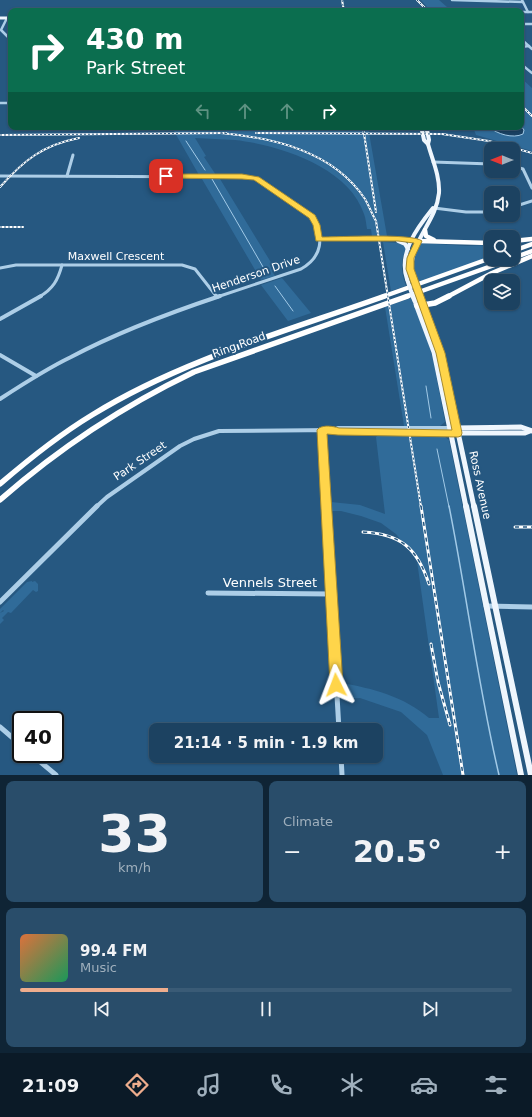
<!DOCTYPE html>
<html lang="en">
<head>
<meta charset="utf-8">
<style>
  :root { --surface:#1c4261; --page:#294d6a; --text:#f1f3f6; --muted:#a0b0bd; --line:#3a5b76; --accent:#eead8d }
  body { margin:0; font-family:"DejaVu Sans",sans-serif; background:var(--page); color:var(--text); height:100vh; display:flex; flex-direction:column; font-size:15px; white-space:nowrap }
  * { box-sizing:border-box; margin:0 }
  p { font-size:13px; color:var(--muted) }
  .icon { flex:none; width:22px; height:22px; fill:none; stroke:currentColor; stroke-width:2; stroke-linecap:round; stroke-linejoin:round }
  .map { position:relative; height:775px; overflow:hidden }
  .panel { display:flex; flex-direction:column; gap:6px; padding:6px; background:#0f2435; flex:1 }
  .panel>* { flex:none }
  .guide { position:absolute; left:8px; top:8px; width:516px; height:122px; border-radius:8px; box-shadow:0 1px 3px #0004,0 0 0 1px var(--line); background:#0b6e4f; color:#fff; overflow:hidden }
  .needle { width:26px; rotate:270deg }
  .tools { position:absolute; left:484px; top:142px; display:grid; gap:8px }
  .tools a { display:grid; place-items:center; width:36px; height:36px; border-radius:8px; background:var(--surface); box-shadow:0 1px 3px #0004,0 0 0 1px var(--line); font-size:20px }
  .speed { position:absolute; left:12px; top:711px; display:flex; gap:8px; font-size:20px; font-weight:700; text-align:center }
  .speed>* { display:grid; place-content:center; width:52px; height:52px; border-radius:50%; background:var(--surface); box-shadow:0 1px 3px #0004,0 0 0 1px var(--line); line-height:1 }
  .speed .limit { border:2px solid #111; border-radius:6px; background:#fff; color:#111 }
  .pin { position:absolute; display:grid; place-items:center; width:34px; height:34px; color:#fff; margin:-17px; border-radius:8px; box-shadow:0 2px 6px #0006 }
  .me { position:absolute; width:44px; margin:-22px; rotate:357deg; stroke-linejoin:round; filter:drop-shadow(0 0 3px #0008) }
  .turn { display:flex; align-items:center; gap:14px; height:84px; padding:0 12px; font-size:18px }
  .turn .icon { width:52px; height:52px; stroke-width:2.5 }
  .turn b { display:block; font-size:28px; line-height:34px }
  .lanes { display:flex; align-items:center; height:38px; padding:0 12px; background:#0003; justify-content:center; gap:20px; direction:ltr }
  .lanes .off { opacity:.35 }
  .big { font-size:30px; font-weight:600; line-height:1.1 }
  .panel .widget { flex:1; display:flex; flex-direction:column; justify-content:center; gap:6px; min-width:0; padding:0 14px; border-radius:8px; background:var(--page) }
  .panel .dial { align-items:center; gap:0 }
  .dial b { font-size:52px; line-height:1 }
  .song { display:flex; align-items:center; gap:12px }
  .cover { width:48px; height:48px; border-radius:6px; background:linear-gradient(135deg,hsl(20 70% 55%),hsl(150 70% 35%)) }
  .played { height:4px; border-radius:2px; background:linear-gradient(90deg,var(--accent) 30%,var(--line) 30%) }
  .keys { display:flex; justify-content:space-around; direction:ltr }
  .heat { display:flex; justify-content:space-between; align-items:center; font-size:22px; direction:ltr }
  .panel .tiles { flex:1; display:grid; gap:6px; grid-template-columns:1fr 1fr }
  .widget:last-child { grid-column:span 2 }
  .trip { position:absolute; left:149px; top:723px; width:234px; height:40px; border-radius:8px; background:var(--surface); box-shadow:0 1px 3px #0004,0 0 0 1px var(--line); font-weight:600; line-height:40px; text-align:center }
  .dock { display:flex; height:64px; justify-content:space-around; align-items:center; background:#0b1a27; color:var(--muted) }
  .dock .icon { width:28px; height:28px }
  .dock .selected { color:var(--accent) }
  .dock b { font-size:18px; color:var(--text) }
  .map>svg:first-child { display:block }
  .green { fill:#306b99 }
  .water { fill:#1a4162; stroke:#a2cae7 }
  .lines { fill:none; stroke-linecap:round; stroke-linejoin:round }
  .stream-far1 { stroke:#a2cae7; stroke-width:1 }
  .stream { stroke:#a2cae7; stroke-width:1.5 }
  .minor-far3 { stroke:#adcee7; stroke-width:2.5 }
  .minor-far2 { stroke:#adcee7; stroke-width:3 }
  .minor-far1 { stroke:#adcee7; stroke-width:4 }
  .minor { stroke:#adcee7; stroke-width:5 }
  .major-far3 { stroke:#eff6fd; stroke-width:3 }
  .major-far2 { stroke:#eff6fd; stroke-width:4 }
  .major-far1 { stroke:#eff6fd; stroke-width:5 }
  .major { stroke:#eff6fd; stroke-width:6 }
  .highway-far1 { stroke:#fff; stroke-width:4.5 }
  .highway { stroke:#fff; stroke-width:5.5 }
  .rail-far1-casing { stroke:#fff; stroke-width:2 }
  .rail-casing { stroke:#fff; stroke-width:3 }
  .rail-far1 { stroke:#265881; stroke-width:1; stroke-dasharray:2; stroke-linecap:butt }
  .rail { stroke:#265881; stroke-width:1.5; stroke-dasharray:4; stroke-linecap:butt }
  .major-bridge-far1 { stroke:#eff6fd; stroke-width:4 }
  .major-bridge { stroke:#eff6fd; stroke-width:5 }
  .route { fill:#ffd54a; stroke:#a68a30 }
  .labels { text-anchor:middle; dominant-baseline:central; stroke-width:4; stroke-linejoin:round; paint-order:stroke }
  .street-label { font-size:11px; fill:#fff; stroke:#265881 }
  .near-street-label { font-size:13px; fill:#fff; stroke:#265881 }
</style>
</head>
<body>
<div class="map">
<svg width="532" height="775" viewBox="0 0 532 775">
  <rect width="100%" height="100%" fill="#265881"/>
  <g class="green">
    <polygon points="421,0 439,0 447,7 487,7 489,11 418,11 416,7 427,7"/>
    <polygon points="521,78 532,88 532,151 476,135 473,127 521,127"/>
    <path d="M169,127H186L188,128L368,127L387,236L372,237L371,229H367C366,224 366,219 364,214C349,167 279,145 235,140C222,139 208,139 195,138L206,156L204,157L216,175H199L174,131Z"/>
    <polygon points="202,179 220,179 275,269 272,270 275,276 261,280"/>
    <path d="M383,242L401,243L406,248C400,262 401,272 406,286L391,291Z"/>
    <path d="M421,243L467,246L491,245V257L418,283C411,267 414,257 421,243Z"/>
    <polygon points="282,278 311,313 288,321 261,285"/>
    <polygon points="411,298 425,332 433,359 445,422 440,426 404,426 385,307"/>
    <path d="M380,434L444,436L449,440L517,775H443L427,735L401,712L360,698L342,699L341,683C372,688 405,697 429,718H439L417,561L396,534L381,523L361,516L341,511H332L331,502L360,505L385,514L376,437Z"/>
    <polygon points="32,581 32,582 35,581 38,584 38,591 36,592 33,590 11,613 8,612 2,618 4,620 0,624 0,613 4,611 3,610 0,613 0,609 27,582"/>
  </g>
  <path class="water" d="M521,126L524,130L523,134C513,139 497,134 489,127H521Z"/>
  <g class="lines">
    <g class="stream-far1">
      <polyline points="178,127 180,128"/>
      <polyline points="186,141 205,170"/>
      <polyline points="212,179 266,272"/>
      <polyline points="275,286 293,311"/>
      <polyline points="426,386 431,418"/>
      <polyline points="437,449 449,507"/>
    </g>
    <path class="stream" d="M449,506C467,596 478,686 499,775"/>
    <g class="minor-far3">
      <polyline points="452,0 523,2"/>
      <polyline points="522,0 528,12"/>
      <polyline points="521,12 532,12"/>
      <polyline points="7,18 1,30 11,40"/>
      <polyline points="521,24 532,24"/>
      <polyline points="521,39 532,49"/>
      <polyline points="521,47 529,46"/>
      <polyline points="521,64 532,73"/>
      <polyline points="0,103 11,103"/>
    </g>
    <g class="minor-far2">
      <polyline points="433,162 491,164"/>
      <polyline points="513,166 523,169 532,188"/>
      <path d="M0,176L249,177L262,181L312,217C325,238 322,257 301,269L217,297"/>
      <polyline points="67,176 73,155"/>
      <polyline points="513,207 532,201"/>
      <polyline points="434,208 466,212 491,212"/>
      <polyline points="318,239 398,239 413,241"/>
      <polyline points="0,268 16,265 182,265 195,269 217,297"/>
      <path d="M39,297C53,289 58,280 62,265"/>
    </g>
    <g class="minor-far1">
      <polyline points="216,296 217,297"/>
      <polyline points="0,319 41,296"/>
      <polyline points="0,355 36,376"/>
      <path d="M0,399C23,384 46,369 71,357C118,332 169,313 220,296"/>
      <polyline points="322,430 326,507"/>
      <polyline points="334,430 338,428 450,428"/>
      <polyline points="96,507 107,497 180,446 194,439 219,431 334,430 338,432 451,433"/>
    </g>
    <g class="minor">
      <polyline points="326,506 339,730"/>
      <polyline points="208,593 331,594"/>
      <polyline points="0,602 97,506"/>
      <polyline points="486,606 532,607"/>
      <polyline points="0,727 21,745"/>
      <polyline points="31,754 56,775"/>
      <polyline points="341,756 342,775"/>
    </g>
    <g class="major-far3">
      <polyline points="0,18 11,18"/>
      <polyline points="421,127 422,131"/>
      <polyline points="426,127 427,131"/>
    </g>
    <g class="major-far2">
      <polyline points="422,130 424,140 428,144"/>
      <polyline points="398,241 405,244 408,249"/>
      <path d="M412,277C407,242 436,224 439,193C440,176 432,159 428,144L429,140L427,130"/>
      <path d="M407,279C398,253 417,228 433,208"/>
    </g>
    <g class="major-far1">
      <polyline points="422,303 441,353 474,507"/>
      <polyline points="416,304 434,352 466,507"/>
      <polyline points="455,428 521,427 532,431"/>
      <polyline points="456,433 525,433 530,431"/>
    </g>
    <g class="major">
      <polyline points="466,506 521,775"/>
      <polyline points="474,506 531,775"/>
    </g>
    <g class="highway-far1">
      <polyline points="425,230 426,236 434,240"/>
      <polyline points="419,241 491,243"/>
      <polyline points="513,241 532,239"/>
      <polyline points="513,251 532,244"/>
      <polyline points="513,258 532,251"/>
      <polyline points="382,297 491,258"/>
      <polyline points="405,297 511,259"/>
      <polyline points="447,297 492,273 532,256"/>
    </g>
    <g class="highway">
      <polyline points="417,306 435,303 449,296"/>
      <path d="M0,484C29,459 59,435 92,415C181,360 287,331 385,296"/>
      <path d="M0,500C59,448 123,406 194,372L408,296"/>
    </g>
    <g class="rail-far1-casing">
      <g id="rail-far1">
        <polyline points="342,0 344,11"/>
        <polyline points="417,0 428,11"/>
        <polyline points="521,105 532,116"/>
        <polyline points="363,127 376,212"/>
        <path d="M221,133C274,138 333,151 365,199C369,206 372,214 376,221L421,507"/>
        <polyline points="256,133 442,134 489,141 532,153"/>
        <polyline points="0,135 226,133"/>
        <path d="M0,187C24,160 43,145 79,138"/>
        <polyline points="0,227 23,227"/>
      </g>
    </g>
    <g class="rail-casing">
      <g id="rail">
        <polyline points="421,506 463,775"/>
        <polyline points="515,527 532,527"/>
        <path d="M363,532C401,534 417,548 429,584"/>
        <polyline points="431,644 438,682 450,725"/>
      </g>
    </g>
    <use href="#rail-far1" class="rail-far1"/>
    <use href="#rail" class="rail"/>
    <g class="major-bridge-far1">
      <polyline points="412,277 420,297"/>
      <polyline points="407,279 413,297"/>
    </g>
    <g class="major-bridge">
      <polyline points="413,296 415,301"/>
      <polyline points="419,296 421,300"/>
    </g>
  </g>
  <path class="route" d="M163,174H242L259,177L315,215L320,225L322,237C339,237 413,233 422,241L414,258V269L445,353L462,433L461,436L458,437L338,435L327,434L343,685L341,689L336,691L332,689L330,685L317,430L319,428C325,425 332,426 339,428L452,430L436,353L406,269L407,258L414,243L398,241H316L313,225L309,218L254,180L242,179L166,178L162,176Z"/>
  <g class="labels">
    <g class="street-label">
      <text x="116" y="256">Maxwell Crescent</text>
      <text transform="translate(256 274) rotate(-19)">Henderson Drive</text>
      <text transform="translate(239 345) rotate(-20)">Ring Road</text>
      <text transform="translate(140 461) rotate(-34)">Park Street</text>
      <text transform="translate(480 485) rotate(78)">Ross Avenue</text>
    </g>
    <g class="near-street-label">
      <text x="270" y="582">Vennels Street</text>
    </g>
  </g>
</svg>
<div class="tools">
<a><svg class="needle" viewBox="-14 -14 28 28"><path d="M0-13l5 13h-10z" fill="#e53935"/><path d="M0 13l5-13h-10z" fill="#a0b0bd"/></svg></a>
<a><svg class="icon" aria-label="sound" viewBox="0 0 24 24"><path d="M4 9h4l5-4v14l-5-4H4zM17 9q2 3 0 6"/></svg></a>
<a><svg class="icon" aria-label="search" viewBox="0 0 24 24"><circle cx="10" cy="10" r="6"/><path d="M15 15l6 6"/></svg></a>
<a><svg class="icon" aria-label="layers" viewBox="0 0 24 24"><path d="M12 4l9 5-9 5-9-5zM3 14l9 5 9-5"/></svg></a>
</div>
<div class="speed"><div class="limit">40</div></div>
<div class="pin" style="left:166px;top:176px;background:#d93025"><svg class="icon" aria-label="arrive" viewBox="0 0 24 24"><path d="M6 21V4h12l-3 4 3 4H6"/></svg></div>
<svg class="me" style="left:336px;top:685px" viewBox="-20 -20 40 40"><path d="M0-17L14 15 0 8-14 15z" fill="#ffd54a" stroke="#fff" stroke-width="4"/></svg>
<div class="trip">21:14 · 5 min · 1.9 km</div>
<div class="guide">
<div class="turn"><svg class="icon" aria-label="right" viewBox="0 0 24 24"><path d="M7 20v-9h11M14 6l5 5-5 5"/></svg><div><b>430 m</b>Park Street</div></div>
<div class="lanes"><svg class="icon off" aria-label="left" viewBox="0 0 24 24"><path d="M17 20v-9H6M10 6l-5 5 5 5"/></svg><svg class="icon off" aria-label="ahead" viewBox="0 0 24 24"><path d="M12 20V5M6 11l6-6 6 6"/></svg><svg class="icon off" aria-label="ahead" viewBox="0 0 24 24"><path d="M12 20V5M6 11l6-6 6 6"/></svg><svg class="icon" aria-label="right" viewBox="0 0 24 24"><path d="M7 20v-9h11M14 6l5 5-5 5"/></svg></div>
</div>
</div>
<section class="panel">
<div class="tiles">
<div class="widget dial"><b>33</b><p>km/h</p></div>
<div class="widget"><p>Climate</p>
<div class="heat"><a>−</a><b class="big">20.5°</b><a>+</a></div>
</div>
<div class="widget">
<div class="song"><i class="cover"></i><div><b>99.4 FM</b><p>Music</p></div></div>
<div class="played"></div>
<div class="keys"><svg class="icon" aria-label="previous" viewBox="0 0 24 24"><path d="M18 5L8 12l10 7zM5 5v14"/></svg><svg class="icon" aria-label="pause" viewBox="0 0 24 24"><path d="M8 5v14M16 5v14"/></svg><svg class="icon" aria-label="next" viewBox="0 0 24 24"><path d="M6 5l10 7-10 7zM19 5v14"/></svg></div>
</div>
</div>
</section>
<nav class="dock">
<b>21:09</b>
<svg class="icon selected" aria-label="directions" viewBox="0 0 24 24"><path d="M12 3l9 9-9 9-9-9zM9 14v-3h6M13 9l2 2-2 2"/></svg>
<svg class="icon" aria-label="music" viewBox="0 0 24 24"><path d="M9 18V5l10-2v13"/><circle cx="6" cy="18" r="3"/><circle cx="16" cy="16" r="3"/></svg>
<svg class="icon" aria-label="phone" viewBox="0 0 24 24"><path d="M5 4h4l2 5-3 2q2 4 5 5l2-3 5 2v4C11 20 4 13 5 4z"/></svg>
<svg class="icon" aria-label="climate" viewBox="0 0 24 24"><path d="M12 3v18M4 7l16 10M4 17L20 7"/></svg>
<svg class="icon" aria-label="car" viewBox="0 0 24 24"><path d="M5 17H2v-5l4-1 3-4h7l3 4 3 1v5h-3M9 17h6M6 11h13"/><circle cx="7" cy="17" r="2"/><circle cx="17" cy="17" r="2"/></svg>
<svg class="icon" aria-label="filters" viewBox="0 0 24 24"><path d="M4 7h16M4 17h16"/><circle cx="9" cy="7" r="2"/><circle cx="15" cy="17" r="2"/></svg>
</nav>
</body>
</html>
